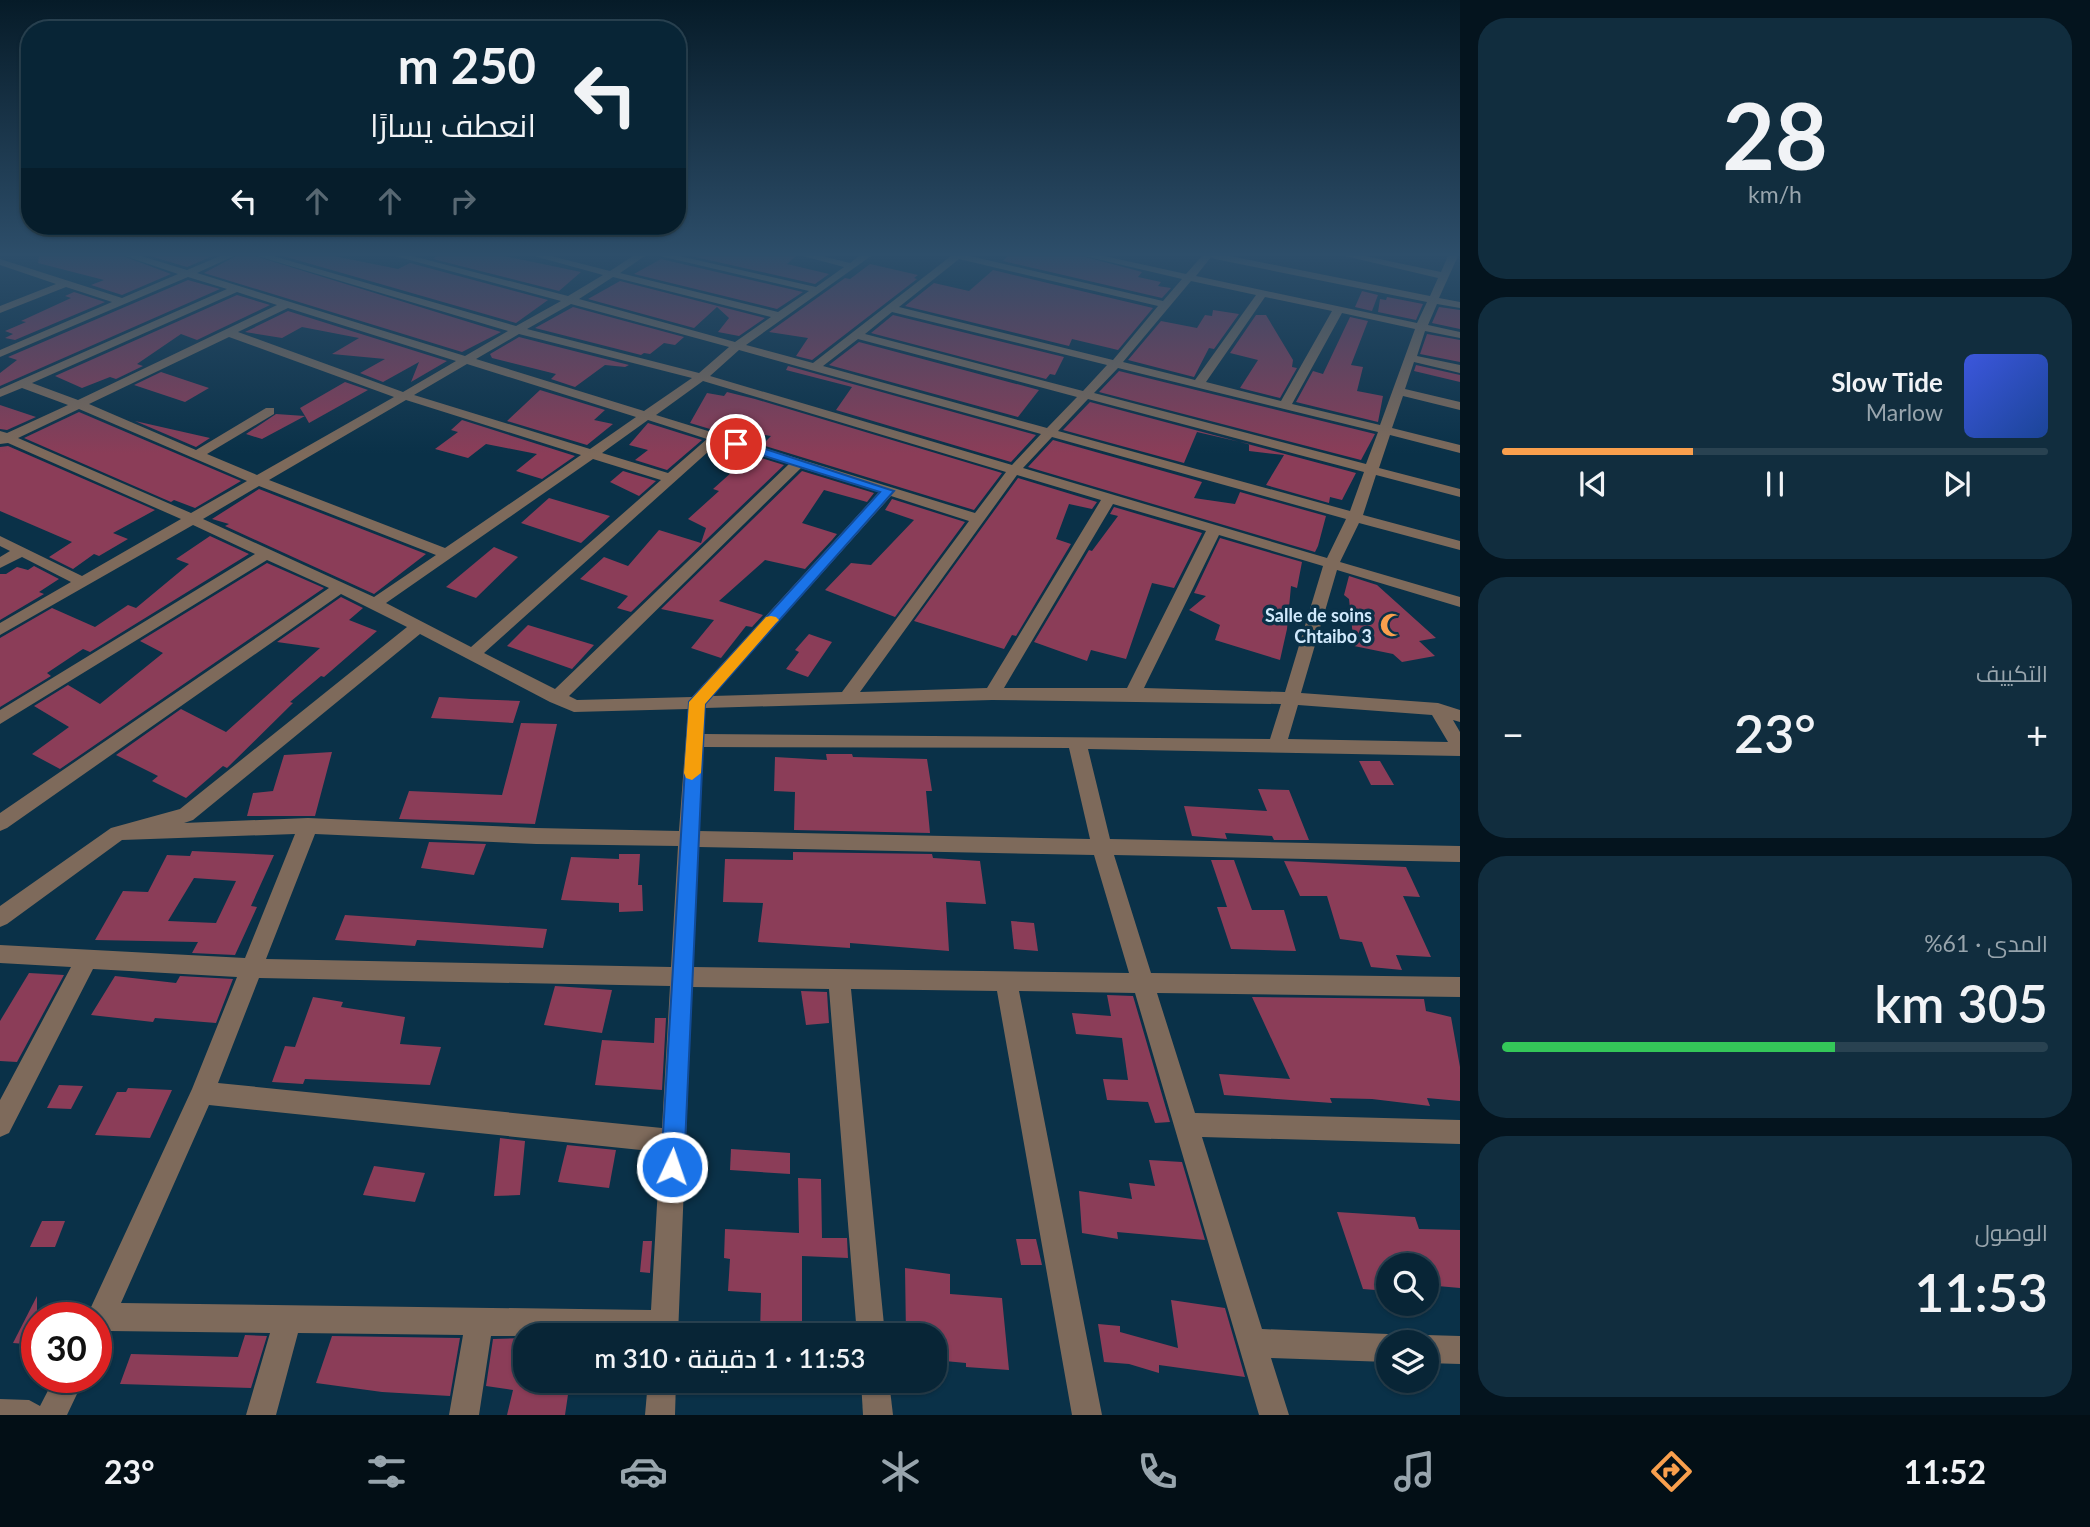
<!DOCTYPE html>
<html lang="ar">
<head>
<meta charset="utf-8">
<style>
  :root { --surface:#082536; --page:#112d3e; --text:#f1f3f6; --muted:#98a5ad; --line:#294251; --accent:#f99f4d }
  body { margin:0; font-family:Lato,Cairo,sans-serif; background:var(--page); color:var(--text); direction:rtl; height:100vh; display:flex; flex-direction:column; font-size:26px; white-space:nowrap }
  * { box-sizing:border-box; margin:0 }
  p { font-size:23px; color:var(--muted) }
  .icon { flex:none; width:38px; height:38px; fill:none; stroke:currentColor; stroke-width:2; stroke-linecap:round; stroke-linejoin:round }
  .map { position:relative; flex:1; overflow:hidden; direction:ltr }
  .details { display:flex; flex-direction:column; gap:18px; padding:18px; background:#04141e; width:630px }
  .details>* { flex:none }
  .guide { position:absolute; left:21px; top:21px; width:665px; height:214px; border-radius:28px; box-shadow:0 2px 5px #0004,0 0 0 2px var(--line); direction:rtl; background:#082536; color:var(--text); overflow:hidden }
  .controls { position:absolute; left:1376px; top:1253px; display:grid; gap:14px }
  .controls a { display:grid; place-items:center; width:63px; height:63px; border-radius:50%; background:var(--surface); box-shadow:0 2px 5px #0004,0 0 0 2px var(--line); font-size:35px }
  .speed { position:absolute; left:21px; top:1302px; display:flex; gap:14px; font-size:35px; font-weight:700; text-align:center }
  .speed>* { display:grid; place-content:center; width:91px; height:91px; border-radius:50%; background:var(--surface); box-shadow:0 2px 5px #0004,0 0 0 2px var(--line); line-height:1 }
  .speed .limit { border:10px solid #d22; background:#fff; color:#111 }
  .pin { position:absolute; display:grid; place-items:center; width:60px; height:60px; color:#fff; margin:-30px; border:4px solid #fff; border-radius:50%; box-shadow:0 2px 7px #0007 }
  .me { position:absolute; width:77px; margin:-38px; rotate:3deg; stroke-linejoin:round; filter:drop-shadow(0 0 5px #0008) }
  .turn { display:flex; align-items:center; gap:24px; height:147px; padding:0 35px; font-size:32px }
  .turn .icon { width:91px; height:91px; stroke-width:2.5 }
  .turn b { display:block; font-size:49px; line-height:60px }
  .lanes { display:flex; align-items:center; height:66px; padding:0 35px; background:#0003; justify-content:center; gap:35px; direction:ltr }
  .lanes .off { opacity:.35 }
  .big { font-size:52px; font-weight:600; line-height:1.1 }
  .details .card { flex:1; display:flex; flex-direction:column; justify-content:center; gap:10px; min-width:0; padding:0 24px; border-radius:28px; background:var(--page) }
  .details .dial { align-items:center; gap:0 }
  .dial b { font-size:91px; line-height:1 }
  .song { display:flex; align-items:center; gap:21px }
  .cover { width:84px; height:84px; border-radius:10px; background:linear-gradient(135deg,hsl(230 70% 55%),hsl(220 70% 35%)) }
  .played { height:7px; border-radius:4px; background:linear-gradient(90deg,var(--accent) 35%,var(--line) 35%) }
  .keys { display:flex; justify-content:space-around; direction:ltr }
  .heat { display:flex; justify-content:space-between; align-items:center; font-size:38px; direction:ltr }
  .charge { height:10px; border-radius:5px; background:linear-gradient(90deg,#34c759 61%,var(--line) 0) }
  .trip { position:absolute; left:513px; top:1323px; width:434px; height:70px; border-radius:28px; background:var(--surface); box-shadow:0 2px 5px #0004,0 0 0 2px var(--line); font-weight:600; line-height:70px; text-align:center; direction:rtl }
  .tabs { display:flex; height:112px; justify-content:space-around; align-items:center; background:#030f16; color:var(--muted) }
  .tabs .icon { width:49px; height:49px }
  .tabs .selected { color:var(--accent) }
  .tabs b { font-size:32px; color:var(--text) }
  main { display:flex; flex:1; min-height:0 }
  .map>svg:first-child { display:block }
  .building { fill:#8b3d58; fill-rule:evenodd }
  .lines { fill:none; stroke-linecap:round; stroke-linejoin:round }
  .minor { fill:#7e6a5b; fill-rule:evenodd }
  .route { fill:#1a73e8; stroke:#114b97; stroke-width:2 }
  .slow { fill:#f59e0b }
  .labels { text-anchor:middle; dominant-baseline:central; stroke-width:7; stroke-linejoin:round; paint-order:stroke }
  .poi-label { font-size:18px; font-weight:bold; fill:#d0e9fc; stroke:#0a3148; text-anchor:end }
</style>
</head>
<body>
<main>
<section class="details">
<div class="card dial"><b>28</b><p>km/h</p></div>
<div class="card">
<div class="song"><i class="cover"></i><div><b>Slow Tide</b><p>Marlow</p></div></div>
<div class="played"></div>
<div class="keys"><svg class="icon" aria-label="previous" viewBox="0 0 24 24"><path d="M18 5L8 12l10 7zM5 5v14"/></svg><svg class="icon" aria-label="pause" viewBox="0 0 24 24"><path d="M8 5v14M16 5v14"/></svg><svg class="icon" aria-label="next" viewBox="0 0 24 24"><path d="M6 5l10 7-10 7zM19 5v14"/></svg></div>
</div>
<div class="card"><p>التكييف</p>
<div class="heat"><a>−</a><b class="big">23°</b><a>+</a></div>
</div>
<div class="card"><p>المدى · 61%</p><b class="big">305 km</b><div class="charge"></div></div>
<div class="card"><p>الوصول</p><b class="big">11:53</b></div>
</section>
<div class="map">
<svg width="1460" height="1415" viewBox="0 0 1460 1415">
  <rect width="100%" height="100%" fill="#0a3148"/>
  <g class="building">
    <polygon points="39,256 123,256 171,274 122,295 91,285 104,280 38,263"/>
    <polygon points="150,256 213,256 187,267"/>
    <polygon points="236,256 255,256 501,332 462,352 204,273"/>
    <polygon points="283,256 334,256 398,269 410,263 548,300 516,323"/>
    <polygon points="437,256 504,256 581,272 559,291 433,259"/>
    <polygon points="691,256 796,256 787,264 829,274 815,284"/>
    <polygon points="1008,256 1082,256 1142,272 1138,277 1161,282 1158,286 1171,288 1162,298 1003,261"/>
    <polygon points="661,259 803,292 777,309 634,274"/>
    <polygon points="870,264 918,275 914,278 917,279 812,360 796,356 808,338 769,332 845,278 850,279"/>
    <polygon points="993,270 1153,308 1118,350 1072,339 1069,346 905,306 934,283 969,291"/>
    <polygon points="188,280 220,289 0,386 0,373 17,360 8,357"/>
    <polygon points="620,281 765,318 739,336 718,332 729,318 717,307 694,328 588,299"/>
    <polygon points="1362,291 1378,295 1372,311 1355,307"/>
    <polygon points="74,292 105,302 15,340 5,338 13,334 5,331 26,322 21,321 71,298 65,296"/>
    <polygon points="237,295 270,305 197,340 181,334 137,364 143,366 116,379 110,377 82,388 55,376"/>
    <polygon points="1387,297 1423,304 1416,320 1378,312 1380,299 1386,300"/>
    <polygon points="573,307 684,337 675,345 664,343 650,354 644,353 641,355 535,328"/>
    <polygon points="1439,307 1460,310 1460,329 1432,323"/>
    <polygon points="1213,310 1239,314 1214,349 1209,348 1194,377 1128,360 1161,321 1197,328 1205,315 1212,316"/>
    <polygon points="288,311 447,361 411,382 419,362 383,382 360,373 385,359 332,354 359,338 302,327 282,338 245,332"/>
    <polygon points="893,315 1064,357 1055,375 1050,374 1046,379 871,333"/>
    <polygon points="1256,315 1266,315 1293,360 1292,367 1297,368 1280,398 1240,388 1258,360 1230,353"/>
    <polygon points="1350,317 1368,321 1351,365 1363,367 1357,391 1383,396 1378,422 1296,402 1313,371 1323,374"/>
    <polygon points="1427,334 1460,340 1460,362 1420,354"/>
    <polygon points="519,337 629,365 625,367 605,365 575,387 551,379 556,374 492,358 490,354"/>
    <polygon points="859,342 1039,390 1018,417 829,365"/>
    <polygon points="1416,365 1460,375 1460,382 1414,371"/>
    <polygon points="788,366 1036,435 1011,462 836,410 852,387 786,370"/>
    <polygon points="1119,371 1375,434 1361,460 1099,392"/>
    <polygon points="161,372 209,388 185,402 134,385"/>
    <polygon points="345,382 368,390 309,423 305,416 262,439 246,434 276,414 305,416 300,408"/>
    <polygon points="540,390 605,410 594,420 613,424 587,445 507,421"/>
    <polygon points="727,392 755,399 1002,473 974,510 762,445 771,436 726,428 720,432 690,423 707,393 724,396"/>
    <polygon points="1090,402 1356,473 1342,500 1330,497 1329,503 1266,485 1284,455 1249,451 1249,444 1197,432 1184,463 1063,430"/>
    <polygon points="0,405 36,417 7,430 0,429"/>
    <polygon points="79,412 241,481 195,508 174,500 171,502 24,438"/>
    <polygon points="462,420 575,456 542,479 516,471 537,454 486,444 468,458 435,449 458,432 451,430"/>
    <polygon points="135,421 210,438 196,447"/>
    <polygon points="648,423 702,440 667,470 635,460 648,450 629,445"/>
    <polygon points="1053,440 1202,482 1194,498 1235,504 1240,492 1326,516 1318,546 1315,552 1028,467"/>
    <polygon points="8,446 155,510 113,533 128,539 99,556 94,554 73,569 49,557 72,542 0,511 0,447"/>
    <polygon points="751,455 784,465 631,612 617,608 628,596 580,579 604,557 628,566 659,530 701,543 706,528 688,519 719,491 713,489"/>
    <polygon points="623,471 656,481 639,496 610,482"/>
    <polygon points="802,471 874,493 867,502 824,490 802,523 837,534 832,540 805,569 765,560 719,601 763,615 752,627 746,626 721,658 691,648 714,620 661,609"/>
    <polygon points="1018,478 1097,502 1092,509 1069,504 1056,539 1071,544 1016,636 1012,635 1004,649 914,621"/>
    <polygon points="259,489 426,554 374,594 225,526 229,524 212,519"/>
    <polygon points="549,498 610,516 581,543 521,523"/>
    <polygon points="892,499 965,522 895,617 825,590 851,563 871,565 914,520 885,510"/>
    <polygon points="1114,507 1202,533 1174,588 1152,583 1126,659 1091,650 1087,661 1034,642 1089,550 1092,551 1118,516 1110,514"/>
    <polygon points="210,536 249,554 90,652 83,649 47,673 51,676 0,707 0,638 52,608 95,627 128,605 136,608 189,564 176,559"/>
    <polygon points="1220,538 1302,562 1297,588 1291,586 1287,629 1280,660 1215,640 1220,625 1189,610 1206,596 1194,593"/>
    <polygon points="494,547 518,557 476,598 446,587"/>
    <polygon points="267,563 324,588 60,769 32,754 69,727 34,706 68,685 100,704 163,653 140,641"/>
    <polygon points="34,566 59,579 39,592 44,594 0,620 0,574 6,574 17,567 28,570"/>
    <polygon points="1349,576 1377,585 1436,638 1419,641 1435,656 1402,662 1393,654 1354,646 1349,599 1344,595"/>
    <polygon points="341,597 363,608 349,620 377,631 324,677 321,676 290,702 293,703 227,768 223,766 186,798 152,781 158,776 116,755 181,709 226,732 320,648 277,642"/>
    <polygon points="528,625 594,645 572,669 507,646"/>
    <polygon points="809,634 832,642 808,677 786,669 799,652 795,650"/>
    <polygon points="439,697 471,699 520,701 513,723 431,718"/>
    <polygon points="521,723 557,724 535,824 399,819 409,791 502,795"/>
    <polygon points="332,752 315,816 247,816 253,793 273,791 284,755"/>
    <polygon points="826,754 852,754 853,757 927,759 932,791 926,791 930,833 794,830 795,792 774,791 775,757 827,760"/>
    <polygon points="1359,761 1380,761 1394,785 1371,785"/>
    <polygon points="1258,789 1289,790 1309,840 1274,840 1272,836 1225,833 1227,839 1192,836 1184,806 1267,811"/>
    <polygon points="429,842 486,844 474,875 421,868"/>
    <path d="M192,851L274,855L251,906L257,907L235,955L192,953L198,942L95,940L123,891L148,892L167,855L190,856ZM194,878L236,881L216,923L168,921Z"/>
    <polygon points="793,852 932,854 933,858 980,861 986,904 946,902 949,951 850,943 850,948 758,942 763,903 723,902 725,859 793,860"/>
    <polygon points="619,854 640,854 638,885 642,885 643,911 619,912 619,903 561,900 571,857 619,859"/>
    <polygon points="1211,860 1234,860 1252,910 1284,910 1296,951 1231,949 1217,907 1227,907"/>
    <polygon points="1284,861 1406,867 1420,897 1403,896 1431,957 1396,955 1402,970 1371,967 1362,942 1340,939 1327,896 1300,896"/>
    <polygon points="345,915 547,929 543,948 417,940 415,946 335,940"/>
    <polygon points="1011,921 1034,923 1038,951 1014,949"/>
    <polygon points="29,973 64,975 17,1062 0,1061 0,1021"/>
    <polygon points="115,976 176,983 180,976 233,979 216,1023 155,1018 153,1022 91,1015"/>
    <polygon points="555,986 612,990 602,1033 544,1025"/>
    <polygon points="801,991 827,992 829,1023 806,1025"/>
    <polygon points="1107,995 1133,996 1170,1122 1155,1123 1148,1102 1107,1100 1103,1079 1128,1080 1122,1038 1076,1034 1072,1013 1111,1016"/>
    <polygon points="313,997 343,1002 341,1007 405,1017 400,1044 441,1047 430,1085 305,1079 303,1084 272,1082 285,1046 295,1047"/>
    <polygon points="1252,997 1424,999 1426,1011 1451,1017 1460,1067 1460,1101 1427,1098 1430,1106 1372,1099 1330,1098 1332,1103 1224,1095 1219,1074 1290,1079"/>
    <polygon points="655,1018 666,1018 662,1090 595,1085 602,1040 654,1043"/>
    <polygon points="59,1085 83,1086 71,1109 47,1108"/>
    <polygon points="128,1088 172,1090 150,1138 95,1135 117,1092 126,1092"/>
    <polygon points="500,1138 525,1141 520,1195 494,1196"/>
    <polygon points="567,1145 616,1150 609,1188 558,1182"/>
    <polygon points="731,1149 790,1153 790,1174 730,1170"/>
    <polygon points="1149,1160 1182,1162 1205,1240 1117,1232 1118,1239 1082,1233 1079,1191 1132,1199 1129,1183 1155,1186"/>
    <polygon points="374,1166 425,1173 415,1202 363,1195"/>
    <polygon points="798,1178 821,1179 822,1238 847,1238 848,1258 802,1256 802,1335 760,1335 761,1293 728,1291 730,1259 724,1258 725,1229 799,1233"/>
    <polygon points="1337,1212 1415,1217 1419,1229 1460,1230 1460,1288 1426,1285 1426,1265 1388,1265 1388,1291 1363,1289"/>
    <polygon points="42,1221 65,1221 55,1247 30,1247"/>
    <polygon points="1016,1239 1036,1239 1042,1265 1021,1265"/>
    <polygon points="643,1241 652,1241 650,1273 640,1272"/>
    <polygon points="905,1268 950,1274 950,1294 1002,1298 1009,1370 966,1367 966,1363 934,1360 934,1335 906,1335"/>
    <polygon points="37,1296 37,1345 13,1343"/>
    <polygon points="1171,1300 1225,1308 1245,1377 1159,1365 1159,1373 1129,1364 1104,1362 1098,1324 1120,1326 1120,1332 1178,1348"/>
    <polygon points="245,1335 267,1336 251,1388 120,1384 131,1354 238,1357"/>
    <polygon points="332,1336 460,1338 450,1396 382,1392 316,1383"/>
    <polygon points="525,1338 525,1381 570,1381 565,1415 507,1415 513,1390 486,1386 493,1339"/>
  </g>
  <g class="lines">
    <g class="minor">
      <path d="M125,256H141L187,270L220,256H234L197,273L465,356L508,331L257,256H273L516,326L561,301L395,256H412L568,296L603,275L534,256H551L610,271L633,256H645L620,273L778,312L809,291L660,256H679L816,287L844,267L803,256H822L850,263L859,256H871L746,345L813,363L951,256H970L1163,301L1182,279L1084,256H1104L1186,274L1202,256H1230L1430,296L1438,278L1345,256H1365L1441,272L1448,256H1458L1439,298L1460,302V308L1437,304L1428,325L1460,332V338L1425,331L1417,356L1460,365V373L1414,362L1405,389L1460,402V410L1403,396L1392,428L1460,445V453L1390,435L1379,468L1460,489V497L1376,475L1363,515L1460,541V550L1359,523L1340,562L1460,597V607L1337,570L1301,693L1438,703L1460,710V722L1453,720L1460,732V756L1088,749L1110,839L1460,846V862L1114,855L1151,973L1460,977V997L1157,993L1195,1113L1460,1120V1144L1202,1137L1262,1329L1388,1334L1398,1338L1400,1342H1388V1362L1271,1358L1289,1415H1259L1135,993L1019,991L1102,1415H1072L997,991L851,989L885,1335H857L829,989L692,987L678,1335L491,1336L479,1415H449L463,1335L298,1333L276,1415H246L270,1333L109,1331L106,1338L96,1342V1318H86L192,1089L237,977L93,969L9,1133L0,1137V1100L71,967L0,963V945L245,958L295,834L122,840L7,924L0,927V906L111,828L180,809L407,627L341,594L7,828L0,831V813L329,588L267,560L0,724V710L255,554L193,525L0,635V623L71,582L22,557L0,568V557L10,551L0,546V536L82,576L181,519L8,443L0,444V431L7,433L68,405L22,388L0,397V389L227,289L188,277L0,357V350L112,302L66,287L0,313V306L56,284L0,265V259L122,298L178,274ZM1211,257L1215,259L1427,302L1417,323L1196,276ZM959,259L1158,306L1113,360L899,307ZM613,277L771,317L735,342L579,299ZM1191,281L1256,295L1195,380L1123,362ZM237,292L277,305L78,400L32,383ZM1265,297L1332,311L1281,401L1206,382ZM571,304L729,347L699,373L527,329ZM288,308L456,361L403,392L238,332ZM892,312L1107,365L1083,391L865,334ZM1342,313L1415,329L1380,425L1292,404ZM519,334L692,378L644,411L476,359ZM229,337L394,397L257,475L207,454L274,414V408H266L196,450L89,404ZM858,339L1077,397L1047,428L823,366ZM739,350L1041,434L1012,465L710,376ZM467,364L636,417L590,449L414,395ZM1118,368L1378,432L1366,464L1094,393ZM703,381L1006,472L975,513L656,415ZM1088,399L1364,472L1350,511L1058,431ZM406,400L581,455L445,548L269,480ZM79,409L247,481L191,513L18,438ZM648,420L707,439L668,473L602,453ZM1052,437L1346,519L1327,558L1023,468ZM719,442L789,464L555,689L484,653ZM593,459L661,480L471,647L386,603ZM801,468L879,492L692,697L577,700L569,696ZM1017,475L1101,500L987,688L860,692ZM259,486L436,555L374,597L203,519ZM891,496L969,521L842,692L712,696ZM1113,504L1206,531L1127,688H1004ZM1219,535L1323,566L1285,692L1144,688ZM420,634L550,702L574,712L688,709L679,831L536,828L308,818L184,823L193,820ZM992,700L1281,704L1270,739L704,734L705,708ZM1298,705L1432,715L1448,742L1288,739ZM703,747L1069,748L1090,839L698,831ZM315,834L536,844L678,846L671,967L266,959ZM698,847L1094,855L1129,973L693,967ZM259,978L670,986L662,1128L218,1083ZM209,1105L660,1152L651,1310L121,1303Z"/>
      <polygon points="1426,1335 1460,1336 1460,1364 1426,1363 1426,1342 1415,1342"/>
      <polygon points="55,1377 85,1377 67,1415 0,1415 0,1399 29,1400 40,1406"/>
      <polygon points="648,1381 676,1381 675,1415 645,1415"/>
      <polygon points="861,1381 889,1381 893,1415 863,1415"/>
    </g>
  </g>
  <linearGradient id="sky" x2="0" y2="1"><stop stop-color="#061b28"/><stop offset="0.56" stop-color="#2d4e6a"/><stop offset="1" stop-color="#2d4e6a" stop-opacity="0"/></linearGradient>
  <rect width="1460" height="454" fill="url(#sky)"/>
  <polygon class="route" points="732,441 741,441 894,491 705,704 684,1167 680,1175 672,1178 664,1175 661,1167 689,702 880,492 732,446"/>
  <polygon class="slow" points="771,616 776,617 779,620 776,623 705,704 701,773 692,780 686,778 684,773 689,702 766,617"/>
  <defs>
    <g id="mosque-bare" transform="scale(1.89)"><path d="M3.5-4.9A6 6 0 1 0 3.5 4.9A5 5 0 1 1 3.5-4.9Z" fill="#f99f4d" stroke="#0a3148" stroke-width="2.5" paint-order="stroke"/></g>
  </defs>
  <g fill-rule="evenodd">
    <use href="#mosque-bare" x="1392" y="625"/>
  </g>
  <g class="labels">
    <g class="poi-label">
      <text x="1372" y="615">Salle de soins<tspan x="1372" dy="21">Chtaibo 3</tspan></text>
    </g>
  </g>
</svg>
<div class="controls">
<a><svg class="icon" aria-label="search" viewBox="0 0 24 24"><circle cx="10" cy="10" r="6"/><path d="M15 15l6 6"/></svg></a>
<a><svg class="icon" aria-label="layers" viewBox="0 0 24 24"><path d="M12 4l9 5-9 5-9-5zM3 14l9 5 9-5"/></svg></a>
</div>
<div class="speed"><div class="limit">30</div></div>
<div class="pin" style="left:736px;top:444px;background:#d93025"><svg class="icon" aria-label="arrive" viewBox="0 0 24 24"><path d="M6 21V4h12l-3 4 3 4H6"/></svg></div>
<svg class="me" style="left:672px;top:1167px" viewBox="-20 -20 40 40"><circle r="17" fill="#1a73e8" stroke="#fff" stroke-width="3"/><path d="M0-11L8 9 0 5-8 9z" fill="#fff"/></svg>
<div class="trip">11:53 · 1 دقيقة · 310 m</div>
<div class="guide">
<div class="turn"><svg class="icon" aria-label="left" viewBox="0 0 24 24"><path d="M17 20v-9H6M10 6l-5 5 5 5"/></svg><div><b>250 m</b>انعطف يسارًا</div></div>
<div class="lanes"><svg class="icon" aria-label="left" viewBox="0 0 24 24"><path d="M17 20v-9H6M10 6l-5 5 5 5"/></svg><svg class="icon off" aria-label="ahead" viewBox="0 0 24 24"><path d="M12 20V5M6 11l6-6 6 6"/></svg><svg class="icon off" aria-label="ahead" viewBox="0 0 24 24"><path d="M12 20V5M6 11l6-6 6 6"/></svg><svg class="icon off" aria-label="right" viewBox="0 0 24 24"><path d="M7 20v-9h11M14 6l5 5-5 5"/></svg></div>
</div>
</div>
</main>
<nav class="tabs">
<b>11:52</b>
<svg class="icon selected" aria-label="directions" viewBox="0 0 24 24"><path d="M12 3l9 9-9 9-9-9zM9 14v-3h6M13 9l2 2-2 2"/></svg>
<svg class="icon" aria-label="music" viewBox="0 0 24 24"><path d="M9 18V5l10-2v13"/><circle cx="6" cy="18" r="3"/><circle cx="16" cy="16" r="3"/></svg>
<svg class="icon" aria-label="phone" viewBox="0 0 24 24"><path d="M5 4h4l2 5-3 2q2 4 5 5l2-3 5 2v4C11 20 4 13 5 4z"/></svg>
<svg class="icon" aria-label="climate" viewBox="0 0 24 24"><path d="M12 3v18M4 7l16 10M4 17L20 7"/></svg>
<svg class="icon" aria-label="car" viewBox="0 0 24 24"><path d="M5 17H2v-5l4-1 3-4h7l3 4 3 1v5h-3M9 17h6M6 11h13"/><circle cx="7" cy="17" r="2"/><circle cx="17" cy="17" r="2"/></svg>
<svg class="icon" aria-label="filters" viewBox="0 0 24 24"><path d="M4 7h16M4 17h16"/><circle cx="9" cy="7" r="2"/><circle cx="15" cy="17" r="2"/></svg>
<b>23°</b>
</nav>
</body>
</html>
